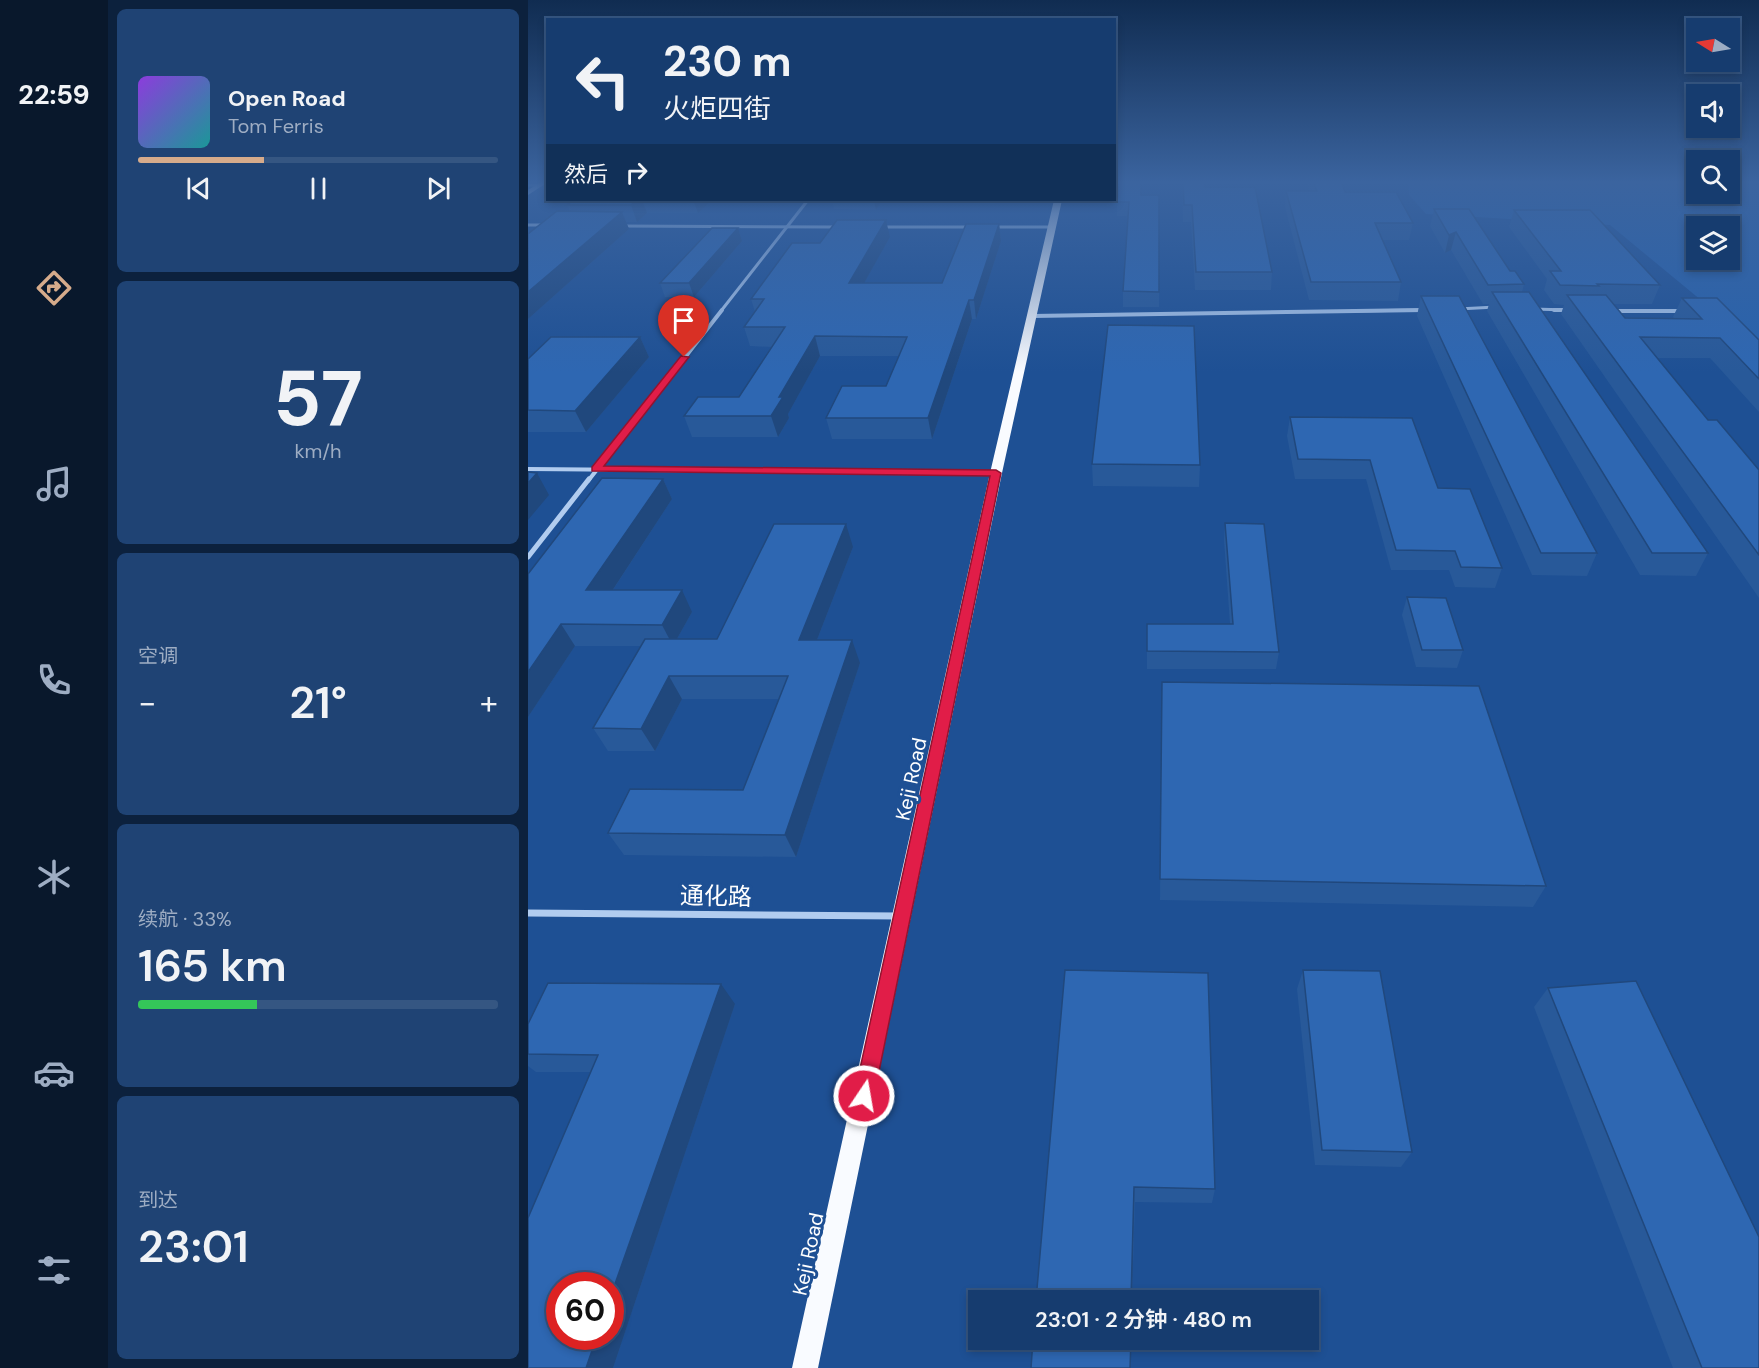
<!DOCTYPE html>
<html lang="zh">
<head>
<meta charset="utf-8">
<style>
  :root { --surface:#163c6f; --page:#1f4374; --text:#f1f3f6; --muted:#9eadc3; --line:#355682; --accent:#d6ab8b }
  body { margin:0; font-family:"DM Sans","Noto Sans SC",sans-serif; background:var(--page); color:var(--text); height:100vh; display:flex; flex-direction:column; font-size:22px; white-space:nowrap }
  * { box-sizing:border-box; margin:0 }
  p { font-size:20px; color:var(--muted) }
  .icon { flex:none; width:33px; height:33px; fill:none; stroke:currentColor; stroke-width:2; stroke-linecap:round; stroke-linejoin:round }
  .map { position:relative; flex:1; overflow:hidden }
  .panel { display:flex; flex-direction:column; gap:9px; padding:9px; background:#0c213d; width:420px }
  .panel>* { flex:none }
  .banner { position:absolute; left:18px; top:18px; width:570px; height:183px; border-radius:0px; box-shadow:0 3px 9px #0003,0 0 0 2px var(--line); background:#163c6f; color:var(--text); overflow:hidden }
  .needle { width:39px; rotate:281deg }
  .fabs { position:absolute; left:1158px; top:18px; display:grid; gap:12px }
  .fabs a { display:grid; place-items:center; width:54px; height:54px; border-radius:0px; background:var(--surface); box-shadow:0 3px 9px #0003,0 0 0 2px var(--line); font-size:30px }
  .speed { position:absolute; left:18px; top:1272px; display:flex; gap:12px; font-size:30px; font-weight:700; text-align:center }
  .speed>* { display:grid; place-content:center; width:78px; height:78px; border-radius:50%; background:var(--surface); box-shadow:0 3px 9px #0003,0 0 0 2px var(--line); line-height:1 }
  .speed .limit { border:9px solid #d22; background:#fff; color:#111 }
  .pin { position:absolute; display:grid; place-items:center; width:51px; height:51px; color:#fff; margin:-62px -26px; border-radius:50% 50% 50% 0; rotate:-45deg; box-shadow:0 0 6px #0007 }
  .pin .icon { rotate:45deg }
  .me { position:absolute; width:66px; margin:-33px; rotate:12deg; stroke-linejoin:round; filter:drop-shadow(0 0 4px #0008) }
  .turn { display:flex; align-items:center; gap:21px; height:126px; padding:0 18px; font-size:27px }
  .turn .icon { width:78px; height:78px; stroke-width:2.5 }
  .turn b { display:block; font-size:42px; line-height:51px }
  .then { display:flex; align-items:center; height:57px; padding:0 18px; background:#0003; gap:12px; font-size:22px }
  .big { font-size:45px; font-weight:600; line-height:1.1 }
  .panel .widget { flex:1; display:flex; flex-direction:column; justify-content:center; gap:9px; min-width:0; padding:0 21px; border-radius:9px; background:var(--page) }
  .panel .dial { align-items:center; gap:0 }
  .dial b { font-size:78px; line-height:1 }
  .song { display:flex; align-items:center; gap:18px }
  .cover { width:72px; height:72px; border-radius:9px; background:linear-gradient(135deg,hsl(270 70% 55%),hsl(180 70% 35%)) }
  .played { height:6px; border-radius:3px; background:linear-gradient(90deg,var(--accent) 35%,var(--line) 35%) }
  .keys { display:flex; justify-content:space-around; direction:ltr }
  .heat { display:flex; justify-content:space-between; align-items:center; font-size:33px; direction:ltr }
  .charge { height:9px; border-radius:4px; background:linear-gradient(90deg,#34c759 33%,var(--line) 0) }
  .trip { position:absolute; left:440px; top:1290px; width:351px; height:60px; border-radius:0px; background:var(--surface); box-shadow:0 3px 9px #0003,0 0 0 2px var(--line); font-weight:600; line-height:60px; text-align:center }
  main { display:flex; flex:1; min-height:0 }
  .tabs { display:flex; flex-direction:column; width:108px; justify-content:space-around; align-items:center; background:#09182c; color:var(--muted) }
  .tabs .icon { width:42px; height:42px }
  .tabs .on { color:var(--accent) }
  .tabs b { font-size:27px; color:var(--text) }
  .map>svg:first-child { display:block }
  .green { fill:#2762ad; fill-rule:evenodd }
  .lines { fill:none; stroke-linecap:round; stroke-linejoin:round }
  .minor-far3 { stroke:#b1ccef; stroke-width:3 }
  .minor-far2 { stroke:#b1ccef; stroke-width:4 }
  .minor-far1 { stroke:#b1ccef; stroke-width:5 }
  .minor { stroke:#b1ccef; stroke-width:7 }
  .secondary { fill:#deeafb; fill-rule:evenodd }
  .primary { fill:#f9fbff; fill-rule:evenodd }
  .wall { fill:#285999 }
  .shaded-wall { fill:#20487d }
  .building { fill:#2e67b2; stroke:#20487d; stroke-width:1.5 }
  .route { fill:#e11d48; stroke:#92132f; stroke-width:1.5 }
  .labels { text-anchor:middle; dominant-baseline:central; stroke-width:6; stroke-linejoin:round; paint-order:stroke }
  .street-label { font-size:20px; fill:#fff; stroke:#1e5094 }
  .near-street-label { font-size:24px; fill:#fff; stroke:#1e5094 }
</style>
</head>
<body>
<main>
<nav class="tabs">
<b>22:59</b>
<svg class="icon on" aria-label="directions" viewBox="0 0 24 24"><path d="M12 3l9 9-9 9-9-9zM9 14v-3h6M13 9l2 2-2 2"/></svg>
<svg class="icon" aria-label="music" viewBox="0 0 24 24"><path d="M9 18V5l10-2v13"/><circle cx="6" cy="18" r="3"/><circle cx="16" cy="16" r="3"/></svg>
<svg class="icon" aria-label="phone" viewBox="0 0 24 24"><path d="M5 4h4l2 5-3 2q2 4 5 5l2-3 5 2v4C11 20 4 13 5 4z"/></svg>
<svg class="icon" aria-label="climate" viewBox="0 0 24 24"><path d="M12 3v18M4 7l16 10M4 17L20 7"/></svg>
<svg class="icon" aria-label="car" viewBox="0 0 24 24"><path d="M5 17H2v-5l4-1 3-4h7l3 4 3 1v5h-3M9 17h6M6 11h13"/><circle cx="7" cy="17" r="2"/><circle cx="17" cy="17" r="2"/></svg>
<svg class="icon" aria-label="filters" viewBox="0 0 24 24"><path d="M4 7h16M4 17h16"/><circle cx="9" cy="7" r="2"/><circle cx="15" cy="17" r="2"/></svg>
</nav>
<section class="panel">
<div class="widget">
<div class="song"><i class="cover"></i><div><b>Open Road</b><p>Tom Ferris</p></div></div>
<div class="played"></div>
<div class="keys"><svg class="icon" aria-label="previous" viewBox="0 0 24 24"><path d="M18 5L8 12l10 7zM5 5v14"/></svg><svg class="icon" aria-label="pause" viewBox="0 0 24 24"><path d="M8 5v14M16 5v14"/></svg><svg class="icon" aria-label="next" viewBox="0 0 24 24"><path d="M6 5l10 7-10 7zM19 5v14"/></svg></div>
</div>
<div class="widget dial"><b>57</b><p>km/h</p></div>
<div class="widget"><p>空调</p>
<div class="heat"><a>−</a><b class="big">21°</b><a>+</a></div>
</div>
<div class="widget"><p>续航 · 33%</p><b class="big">165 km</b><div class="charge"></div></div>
<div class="widget"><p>到达</p><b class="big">23:01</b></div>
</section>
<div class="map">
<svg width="1231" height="1368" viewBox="0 0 1231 1368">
  <rect width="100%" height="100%" fill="#1e5094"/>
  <path class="green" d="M880,181H1168V194H1202V181H1231V348L1082,225L898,214L881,195ZM1168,226H1202V260H1168Z"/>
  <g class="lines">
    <g class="minor-far3">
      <polyline points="0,185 12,185"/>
      <polyline points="0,225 19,225"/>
      <polyline points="92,226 310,227"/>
      <polyline points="353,227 442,227"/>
      <polyline points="464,227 524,227"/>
      <polyline points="930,309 968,307"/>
      <polyline points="1005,309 1040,310"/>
      <polyline points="193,311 280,200"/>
      <polyline points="823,311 896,310"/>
      <polyline points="1083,311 1154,311"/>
    </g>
    <g class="minor-far2">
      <polyline points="1026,310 1040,310"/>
      <polyline points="1083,311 1154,311"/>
      <polyline points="504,316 896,310"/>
      <polyline points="0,469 468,473"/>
      <polyline points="60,481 194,310"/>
    </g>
    <polyline class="minor-far1" points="0,557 61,479"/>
    <polyline class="minor" points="0,913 371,916"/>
    <polygon class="secondary" points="15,181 20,181 20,182 0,195 0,190"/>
    <polygon class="primary" points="526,200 534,200 474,473 290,1368 264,1368 462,473"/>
  </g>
  <g class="wall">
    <polygon points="654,181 677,181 677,187 744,272 743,290 667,290 663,222 655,222"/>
    <polygon points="778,181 813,181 817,192 885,223 881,240 854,240 873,282 870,301 781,300 757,207 758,191 781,191"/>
    <polygon points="613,195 631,195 631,307 595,307 595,291 600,216 589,216 589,202"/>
    <polygon points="46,200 184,200 170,213 119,213 109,222 98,222 101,229 0,319 0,234 42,211 39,205"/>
    <polygon points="304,200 354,200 348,210 306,209"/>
    <polygon points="402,200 468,200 467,204 403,203"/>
    <polygon points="906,209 982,271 996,284 994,292 1180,553 1168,576 1112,575 959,311 961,304 955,304 923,250 917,253 902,226"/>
    <polygon points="986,210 1132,285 1124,304 1085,304 1097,318 1147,319 1145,317 1154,298 1231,340 1231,412 1182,358 1129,358 1180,420 1231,470 1231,598 1033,314 1036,305 1026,304 1016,290 1019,279 981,227"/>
    <polygon points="471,224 473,241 448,319 444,319 404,439 304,439 298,418 358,386 371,356 292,356 260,414 261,418 250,437 164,437 156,416 211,397 244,347 222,346 216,327 227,312 223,299 292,243 362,237 336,283 414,283"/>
    <polygon points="210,228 214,241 166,297 137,297 132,283"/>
    <polygon points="893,296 1069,553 1059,576 1004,575 889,316"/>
    <polygon points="112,337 121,357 58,432 0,432 0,359"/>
    <polygon points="762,417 910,488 974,568 967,588 927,587 921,570 863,570 838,479 767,479 759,436"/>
    <polygon points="564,464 672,465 671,487 565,486"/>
    <polygon points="135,479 144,499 85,590 164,612 149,639 189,639 325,547 289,640 332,663 268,857 96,855 80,833 215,790 251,699 154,699 127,751 80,751 65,728 113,646 47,646 0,717 0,574"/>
    <polygon points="697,523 751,652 748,669 619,669 619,624 702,624 696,540"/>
    <polygon points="879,597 935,650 929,668 888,667 874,615"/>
    <polygon points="634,682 1018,886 1005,907 632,900"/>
    <polygon points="537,970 687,1189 684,1203 607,1202 604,1300 508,1300"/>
    <polygon points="775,970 884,1152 873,1167 787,1165 769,989"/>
    <polygon points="1020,988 1231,1368 1145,1368 1006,1007"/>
    <polygon points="207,1004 85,1368 0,1368 62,1072 8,1072 0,1066 0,1054"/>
  </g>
  <g class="shaded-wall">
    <polygon points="109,200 114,200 119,213 109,222 103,205"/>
    <polygon points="165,200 184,200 170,213"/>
    <polygon points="346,200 354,200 348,210"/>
    <polygon points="94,212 101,229 0,319 0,292"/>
    <polygon points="358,220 362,237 326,301 321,283"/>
    <polygon points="471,224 473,241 448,319 446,300"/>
    <polygon points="210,228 214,241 166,297 161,283"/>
    <polygon points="928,232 923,250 917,253 921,235"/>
    <polygon points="441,300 444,319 404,439 400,418"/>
    <polygon points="287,336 292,356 260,414 261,418 250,437 243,416 251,397"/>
    <polygon points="112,337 121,357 58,432 47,411"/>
    <polygon points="9,473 21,495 0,520 0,483"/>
    <polygon points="135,479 144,499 71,611 58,590"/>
    <polygon points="318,524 325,547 280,663 271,640"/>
    <polygon points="154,590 164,612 145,646 134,625"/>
    <polygon points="33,624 47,646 0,717 0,672"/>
    <polygon points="324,640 332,663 268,857 257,835"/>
    <polygon points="141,676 154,699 127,751 113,729"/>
    <polygon points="193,984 207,1004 85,1368 58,1368 69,1336 82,1336 82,1298"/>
    <polygon points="606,1187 604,1300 603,1300"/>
  </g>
  <g class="building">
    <polygon points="591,181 613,181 613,195 631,195 631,292 595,291 601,202 589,202"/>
    <polygon points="655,181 677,181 677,187 727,187 744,272 668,272 664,205 656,205"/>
    <polygon points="785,181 813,181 817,192 868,192 885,223 847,223 873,282 783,282 758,191 789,191"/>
    <polygon points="46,200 109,200 103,205 39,205"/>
    <polygon points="906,209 941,209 982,271 987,271 996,284 960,285 928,232 921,235"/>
    <polygon points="986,210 1062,210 1132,285 1069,284 1071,286 1032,285 1022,271 1033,271"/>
    <polygon points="29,211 94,212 0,292 0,234"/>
    <polygon points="309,220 358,220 321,283 414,283 438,224 471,224 446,300 441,300 400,418 298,418 314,386 358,386 379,337 287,336 251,397 255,397 243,416 156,416 170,397 211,397 257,327 216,327 236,299 223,299 264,243 292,243"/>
    <polygon points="184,228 210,228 161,283 132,283"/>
    <polygon points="964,292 1001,292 1180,553 1124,553"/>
    <polygon points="1039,295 1078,295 1097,318 1174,319 1154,298 1189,298 1231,340 1231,379 1192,338 1112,337 1180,420 1189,420 1231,470 1231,555"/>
    <polygon points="893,296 931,296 1069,553 1013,553"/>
    <polygon points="580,325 666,326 672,465 564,464"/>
    <polygon points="23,337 112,337 47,411 0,410 0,359"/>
    <polygon points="762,417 884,418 910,488 942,489 974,568 933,567 927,551 868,550 842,460 770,459"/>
    <polygon points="0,472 9,473 0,483"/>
    <polygon points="74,478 135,479 58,590 154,590 134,625 33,624 0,672 0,574"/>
    <polygon points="697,523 736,524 751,652 619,651 619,624 705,624"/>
    <polygon points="246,524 318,524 271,640 324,640 257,835 80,833 102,789 215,790 260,676 141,676 113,729 65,728 117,639 189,639"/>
    <polygon points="879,597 918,598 935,650 894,650"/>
    <polygon points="634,682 951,686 1018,886 632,879"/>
    <polygon points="537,970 680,973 687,1189 606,1187 603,1300 508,1300"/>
    <polygon points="775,970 852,971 884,1152 794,1150"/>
    <polygon points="1108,981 1231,1237 1231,1368 1174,1368 1020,988"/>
    <polygon points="20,983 193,984 82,1298 82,1286 32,1286 32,1336 69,1336 58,1368 0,1368 0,1218 70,1055 0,1054 0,1024"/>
    <polygon points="505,1340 603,1340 602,1368 503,1368"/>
  </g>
  <linearGradient id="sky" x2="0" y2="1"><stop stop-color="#102c51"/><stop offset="0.49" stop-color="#3b649f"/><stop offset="1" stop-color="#3b649f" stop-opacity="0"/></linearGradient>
  <rect width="1231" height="372" fill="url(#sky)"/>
  <polygon class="route" points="153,356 161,357 76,466 468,470 473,473 346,1096 343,1103 336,1106 329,1103 326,1096 462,476 64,471 64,467"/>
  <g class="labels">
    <g class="street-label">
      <text transform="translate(383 779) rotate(-78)">Keji Road</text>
      <text transform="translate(280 1254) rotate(-78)">Keji Road</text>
    </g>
    <g class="near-street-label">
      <text transform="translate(188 896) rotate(1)">通化路</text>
    </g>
  </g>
</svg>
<div class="fabs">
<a><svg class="needle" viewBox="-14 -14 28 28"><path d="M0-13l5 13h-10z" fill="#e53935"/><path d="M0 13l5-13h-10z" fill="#9eadc3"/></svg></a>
<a><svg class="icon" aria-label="sound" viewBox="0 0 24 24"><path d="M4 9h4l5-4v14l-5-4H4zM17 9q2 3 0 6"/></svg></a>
<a><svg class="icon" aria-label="search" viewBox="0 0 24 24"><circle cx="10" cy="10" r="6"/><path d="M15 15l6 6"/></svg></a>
<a><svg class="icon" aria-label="layers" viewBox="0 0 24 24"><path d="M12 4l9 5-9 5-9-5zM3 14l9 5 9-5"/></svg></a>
</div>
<div class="speed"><div class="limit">60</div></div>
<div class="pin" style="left:156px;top:357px;background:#d93025"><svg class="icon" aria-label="arrive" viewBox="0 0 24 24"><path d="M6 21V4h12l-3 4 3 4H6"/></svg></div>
<svg class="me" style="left:336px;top:1096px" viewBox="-20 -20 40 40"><circle r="17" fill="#e11d48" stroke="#fff" stroke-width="3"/><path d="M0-11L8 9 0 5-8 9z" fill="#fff"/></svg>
<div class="trip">23:01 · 2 分钟 · 480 m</div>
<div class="banner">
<div class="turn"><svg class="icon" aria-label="left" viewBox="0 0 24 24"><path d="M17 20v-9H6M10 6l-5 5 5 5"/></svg><div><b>230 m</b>火炬四街</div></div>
<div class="then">然后<svg class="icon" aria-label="right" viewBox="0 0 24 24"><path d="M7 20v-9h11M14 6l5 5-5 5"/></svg></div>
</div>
</div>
</main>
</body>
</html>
